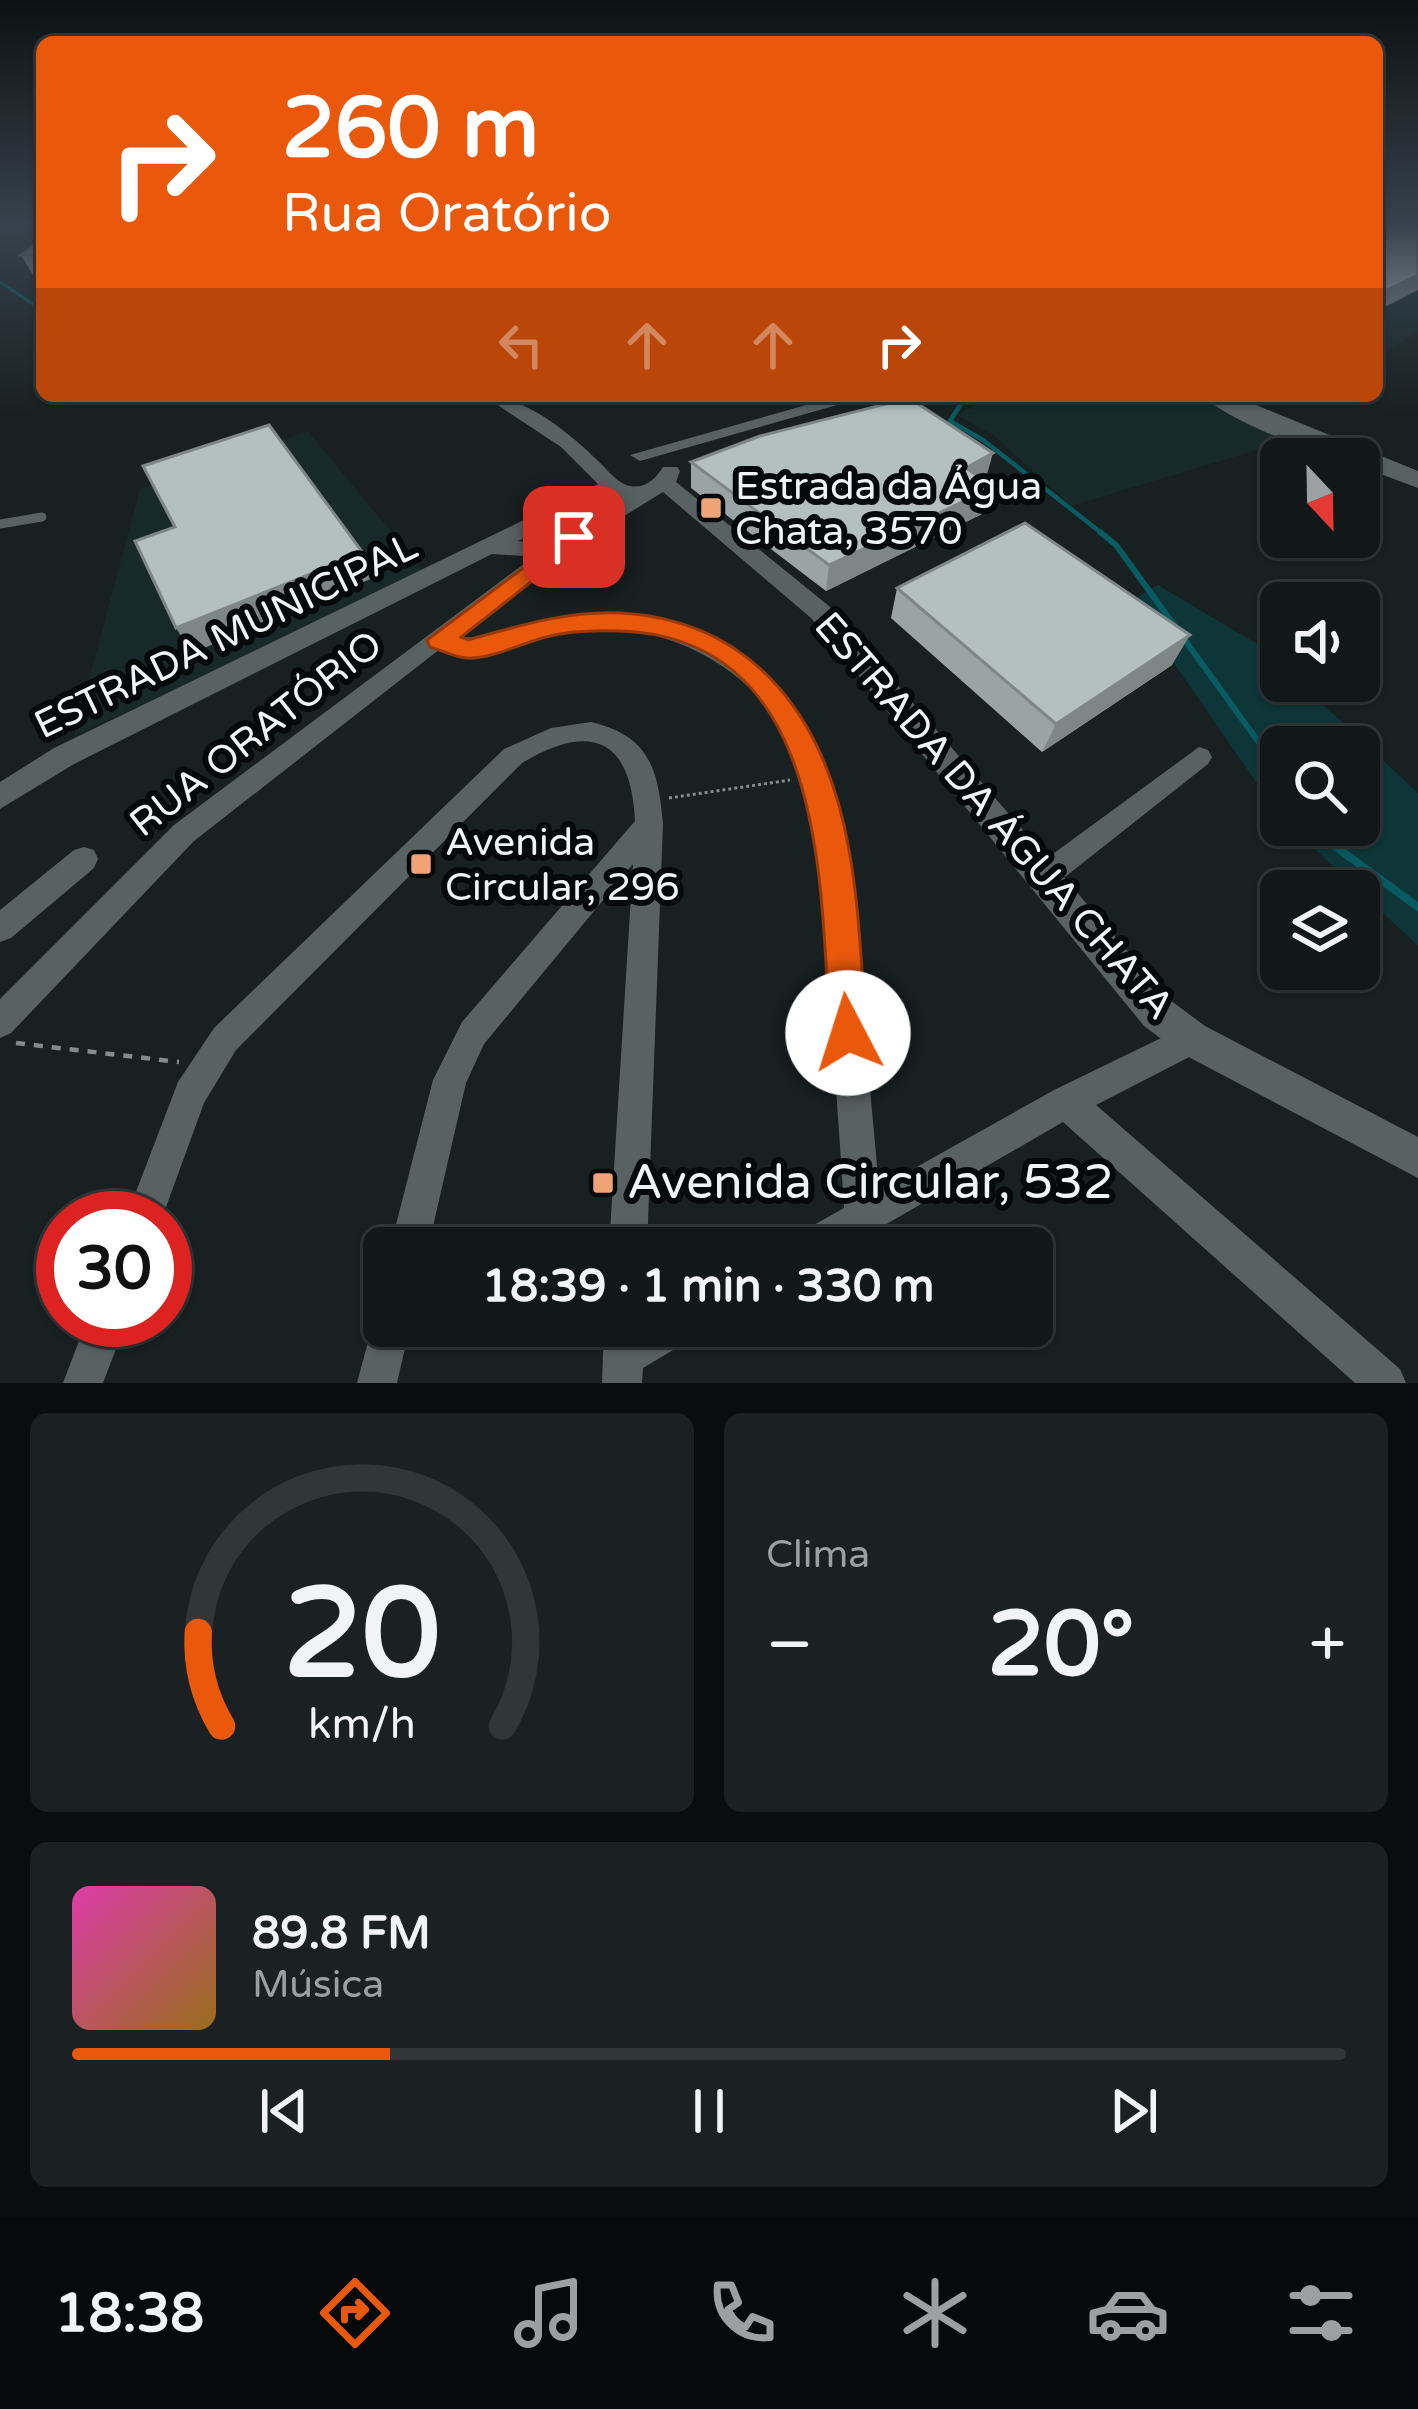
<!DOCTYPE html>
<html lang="pt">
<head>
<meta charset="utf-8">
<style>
  :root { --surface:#121819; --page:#1b2122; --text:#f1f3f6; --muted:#9ca0a2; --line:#313738; --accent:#ea580c }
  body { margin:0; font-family:"Varela Round",sans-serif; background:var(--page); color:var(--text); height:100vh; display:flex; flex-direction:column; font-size:45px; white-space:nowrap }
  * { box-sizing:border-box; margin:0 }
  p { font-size:39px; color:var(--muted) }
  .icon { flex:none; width:66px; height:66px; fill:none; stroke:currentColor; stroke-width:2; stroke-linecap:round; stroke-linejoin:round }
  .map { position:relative; height:1383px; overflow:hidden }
  .sheet { display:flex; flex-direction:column; gap:30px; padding:30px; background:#0a0d0e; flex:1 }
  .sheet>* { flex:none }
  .top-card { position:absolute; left:36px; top:36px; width:1347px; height:366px; border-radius:18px; box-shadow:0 3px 9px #0004,0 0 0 3px var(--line); background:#ea580c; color:#fff; overflow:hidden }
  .needle { width:78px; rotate:158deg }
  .tools { position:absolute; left:1260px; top:438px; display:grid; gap:24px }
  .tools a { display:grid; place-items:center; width:120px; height:120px; border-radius:18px; background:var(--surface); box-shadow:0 3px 9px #0004,0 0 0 3px var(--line); font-size:60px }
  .speed { position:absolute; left:36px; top:1191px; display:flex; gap:24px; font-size:60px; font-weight:700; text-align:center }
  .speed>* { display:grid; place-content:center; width:156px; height:156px; border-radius:50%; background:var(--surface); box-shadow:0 3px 9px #0004,0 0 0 3px var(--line); line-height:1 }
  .speed .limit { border:18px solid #d22; background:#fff; color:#111 }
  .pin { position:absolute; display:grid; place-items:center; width:102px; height:102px; color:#fff; margin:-51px; border-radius:24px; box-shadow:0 6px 18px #0006 }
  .me { position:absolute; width:132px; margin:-66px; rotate:355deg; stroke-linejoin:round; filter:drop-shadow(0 0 9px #0008) }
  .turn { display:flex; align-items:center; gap:42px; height:252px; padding:0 48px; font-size:54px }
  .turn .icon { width:156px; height:156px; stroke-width:2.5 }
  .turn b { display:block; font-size:84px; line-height:102px }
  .lanes { display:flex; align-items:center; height:114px; padding:0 48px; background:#0003; justify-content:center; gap:60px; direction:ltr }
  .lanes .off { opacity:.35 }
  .big { font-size:90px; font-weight:700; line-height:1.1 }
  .sheet .tile { flex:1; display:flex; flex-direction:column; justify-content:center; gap:18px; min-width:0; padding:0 42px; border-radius:18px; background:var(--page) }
  .sheet .dial { align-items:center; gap:0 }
  .dial svg { height:312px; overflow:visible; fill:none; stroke:var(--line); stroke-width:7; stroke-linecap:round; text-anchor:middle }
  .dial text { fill:var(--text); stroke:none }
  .song { display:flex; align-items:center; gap:36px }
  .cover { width:144px; height:144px; border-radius:18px; background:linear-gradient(135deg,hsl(320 70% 55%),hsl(40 70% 35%)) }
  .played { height:12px; border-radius:6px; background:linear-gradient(90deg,var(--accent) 25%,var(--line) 25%) }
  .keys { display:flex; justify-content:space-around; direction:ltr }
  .heat { display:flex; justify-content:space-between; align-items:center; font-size:66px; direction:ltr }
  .sheet .tiles { flex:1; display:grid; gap:30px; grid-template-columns:1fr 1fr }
  .tile:last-child { grid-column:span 2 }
  .trip { position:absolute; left:363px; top:1227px; width:690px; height:120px; border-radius:18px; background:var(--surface); box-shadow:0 3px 9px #0004,0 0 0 3px var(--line); font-weight:700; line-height:120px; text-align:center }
  .tab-bar { display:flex; height:192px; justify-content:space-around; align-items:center; background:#070a0a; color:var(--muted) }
  .tab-bar .icon { width:84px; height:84px }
  .tab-bar .active { color:var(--accent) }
  .tab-bar b { font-size:54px; color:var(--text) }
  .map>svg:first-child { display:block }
  .built { fill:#18292a }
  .green { fill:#0e3537 }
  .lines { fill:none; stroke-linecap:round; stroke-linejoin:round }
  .stream-far3 { stroke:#085b60; stroke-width:3 }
  .stream-far2 { stroke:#085b60; stroke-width:4.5 }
  .stream-far1 { stroke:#085b60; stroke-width:6 }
  .stream { stroke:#085b60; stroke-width:8 }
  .path-far1 { stroke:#858c8c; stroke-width:3; stroke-dasharray:3 3; stroke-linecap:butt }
  .path { stroke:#858c8c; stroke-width:4.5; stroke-dasharray:9 9; stroke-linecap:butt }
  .service { stroke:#596263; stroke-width:9 }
  .minor { fill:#596263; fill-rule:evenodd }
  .tertiary { fill:#596263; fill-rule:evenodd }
  .secondary { fill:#596263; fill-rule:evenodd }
  .wall { fill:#9ba4a5 }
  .shaded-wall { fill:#7e8686 }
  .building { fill:#b4bfc0; stroke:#7e8686; stroke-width:3 }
  .route { fill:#ea580c; stroke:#983908; stroke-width:3 }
  .poi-dot { fill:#efa377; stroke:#060909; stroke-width:4.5 }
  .labels { text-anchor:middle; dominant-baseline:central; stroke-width:12; stroke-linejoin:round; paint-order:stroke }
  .poi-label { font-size:39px; fill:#eff5f5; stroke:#060909; text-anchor:start }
  .street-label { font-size:39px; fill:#eff5f5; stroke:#060909 }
  .near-poi-label { font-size:48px; fill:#eff5f5; stroke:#060909; text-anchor:start }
</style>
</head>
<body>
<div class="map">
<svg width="1418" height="1383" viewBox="0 0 1418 1383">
  <rect width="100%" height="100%" fill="#182021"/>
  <g class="built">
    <polygon points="1377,223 1418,223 1418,332 1377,356"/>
    <polygon points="995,396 1198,396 1297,438 1071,506 992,434 956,415"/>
    <polygon points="308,431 425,573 74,736 140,489"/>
  </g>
  <polygon class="green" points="1158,585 1259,645 1281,665 1281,681 1298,681 1418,793 1418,946 1289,825 1359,825 1359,747 1281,747 1281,818 1131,601"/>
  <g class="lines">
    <polyline class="stream-far3" points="0,282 42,310"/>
    <polyline class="stream-far2" points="966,396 950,421 983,440 1104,535"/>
    <polyline class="stream-far1" points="1100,532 1116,545 1268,755"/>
    <g class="stream">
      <polyline points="1266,752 1281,773"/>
      <polyline points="1319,825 1332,844 1418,907"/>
    </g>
    <polyline class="path-far1" points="669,798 790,780"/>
    <polyline class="path" points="16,1043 179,1062"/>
    <polyline class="service" points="0,524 42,517"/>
    <g class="minor">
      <path d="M548,546L558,553L555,558L455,637C486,640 513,628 543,620C576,613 610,612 643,617C830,648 845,825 860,980C866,1049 873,1119 879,1188L1054,1090L1192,1023L1203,1028L1208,1039L1203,1050L1096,1105L1400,1369L1406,1383H1355L1063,1122L845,1248H790L796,1235L844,1208C840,1138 834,1068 830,998C824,909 826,801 778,723C749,676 698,645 645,633C613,627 577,628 546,636C508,644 478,661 440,649L194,841L11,1033L0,1038V999L174,825Z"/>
      <path d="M591,722C650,736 658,769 663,824L647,1248H609L633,864L484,1044L466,1083L428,1248H390L433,1080L462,1022L635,821C631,738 591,722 522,763L236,1050L204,1103L162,1218H126L178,1082L214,1028L504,749L551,728Z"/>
      <polygon points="1199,747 1208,750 1212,757 1208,764 1051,888 1041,892 1031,888 1027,879 1031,870"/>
      <polygon points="84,847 94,850 98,859 94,868 11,938 0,942 0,910 74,850"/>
      <polygon points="384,1309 384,1326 410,1326 397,1383 357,1383 376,1312"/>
      <polygon points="87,1320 127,1320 103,1383 63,1383"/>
      <polygon points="604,1326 696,1326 690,1340 643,1368 642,1383 602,1383"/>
    </g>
    <g class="tertiary">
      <path d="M484,396C524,396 567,431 596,459C604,466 615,480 624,484C642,492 655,480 663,467H677L680,471L676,482L829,606L1170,1000L1205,1026L1418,1137V1178L1179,1052L1144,1026L811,618L663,492L556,558L492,554L74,764L0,809V782L54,748L598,484L561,447ZM610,495L622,497L545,544L518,541Z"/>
      <polygon points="838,396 869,396 640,461 630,455"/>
      <polygon points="910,396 936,396 889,418 872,414"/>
    </g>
    <path class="secondary" d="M1203,396H1234L1418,471V488L1359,466V459C1323,459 1229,421 1203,396Z"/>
  </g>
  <g class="wall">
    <polygon points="42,239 42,277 34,277 21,255"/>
    <polygon points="691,462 986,478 984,480 994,487 986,512 826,591 691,488"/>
    <polygon points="897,588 1172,665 1042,752 891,618"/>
  </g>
  <g class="shaded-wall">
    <polygon points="1418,275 1418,290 1377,311 1377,295"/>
    <polygon points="993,453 986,478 959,493 966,468"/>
    <polygon points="994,487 986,512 826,591 829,565"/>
    <polygon points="363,553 373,578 192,653 176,628"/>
    <polygon points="1190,635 1172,665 1042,752 1056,724"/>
  </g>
  <g class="building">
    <polygon points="1377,223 1405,223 1418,227 1418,275 1377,295"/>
    <polygon points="42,239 42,255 21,255"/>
    <polygon points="909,398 993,453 966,468 994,487 829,565 691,462 760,436"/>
    <polygon points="269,425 363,553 176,628 135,541 175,527 143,466"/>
    <polygon points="1025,523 1190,635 1056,724 897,588"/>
  </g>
  <linearGradient id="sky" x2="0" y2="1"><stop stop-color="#0d1212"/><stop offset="0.54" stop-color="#37424e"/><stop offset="1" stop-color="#37424e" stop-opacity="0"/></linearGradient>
  <rect width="1418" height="416" fill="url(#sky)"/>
  <path class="route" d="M574,530L585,537L582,542L461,637L468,640C518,626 569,610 621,613C759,621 827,724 849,850C860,909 861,972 867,1033L861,1046L848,1051L835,1046L830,1033C820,884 828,637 619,631C596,630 568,631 546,637C522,643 489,660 466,658C454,657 441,650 430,647L427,640Z"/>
  <g class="poi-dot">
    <rect x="699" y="496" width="24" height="24" rx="6"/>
    <rect x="409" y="852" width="24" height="24" rx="6"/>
    <rect x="591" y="1171" width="24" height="24" rx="6"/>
  </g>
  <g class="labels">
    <g class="poi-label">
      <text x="735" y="486">Estrada da Água<tspan x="735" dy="45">Chata, 3570</tspan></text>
      <text x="445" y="842">Avenida<tspan x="445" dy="45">Circular, 296</tspan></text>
    </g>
    <g class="street-label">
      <text transform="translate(226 636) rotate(-26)">ESTRADA MUNICIPAL</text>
      <text transform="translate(256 734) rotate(-38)">RUA ORATÓRIO</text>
      <text transform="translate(994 816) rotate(49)">ESTRADA DA ÁGUA CHATA</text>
    </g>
    <g class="near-poi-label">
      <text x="627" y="1183">Avenida Circular, 532</text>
    </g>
  </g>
</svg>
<div class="tools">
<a><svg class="needle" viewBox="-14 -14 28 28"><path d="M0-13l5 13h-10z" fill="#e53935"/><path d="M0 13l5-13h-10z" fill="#9ca0a2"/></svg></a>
<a><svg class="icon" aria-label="sound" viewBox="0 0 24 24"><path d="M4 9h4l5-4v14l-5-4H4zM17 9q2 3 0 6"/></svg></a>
<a><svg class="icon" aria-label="search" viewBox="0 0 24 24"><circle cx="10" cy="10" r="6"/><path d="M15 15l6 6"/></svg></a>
<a><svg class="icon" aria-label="layers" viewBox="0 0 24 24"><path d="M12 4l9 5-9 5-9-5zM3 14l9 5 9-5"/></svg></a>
</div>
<div class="speed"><div class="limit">30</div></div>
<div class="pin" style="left:574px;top:537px;background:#d93025"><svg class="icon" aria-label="arrive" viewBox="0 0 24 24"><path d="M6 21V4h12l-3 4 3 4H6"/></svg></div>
<svg class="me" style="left:848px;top:1033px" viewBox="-20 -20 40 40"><circle r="19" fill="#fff"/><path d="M0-13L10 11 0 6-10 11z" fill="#ea580c"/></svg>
<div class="trip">18:39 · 1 min · 330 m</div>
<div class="top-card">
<div class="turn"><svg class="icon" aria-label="right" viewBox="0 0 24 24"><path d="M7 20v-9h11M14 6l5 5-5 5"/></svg><div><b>260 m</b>Rua Oratório</div></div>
<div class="lanes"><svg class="icon off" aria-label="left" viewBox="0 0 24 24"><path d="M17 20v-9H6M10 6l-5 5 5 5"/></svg><svg class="icon off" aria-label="ahead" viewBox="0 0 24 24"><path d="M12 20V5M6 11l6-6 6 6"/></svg><svg class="icon off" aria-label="ahead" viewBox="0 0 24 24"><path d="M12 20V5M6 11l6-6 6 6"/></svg><svg class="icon" aria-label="right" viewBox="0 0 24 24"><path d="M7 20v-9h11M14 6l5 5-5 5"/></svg></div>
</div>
</div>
<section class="sheet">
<div class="tiles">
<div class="tile dial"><svg viewBox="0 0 100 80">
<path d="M14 69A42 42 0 1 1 86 69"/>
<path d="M14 69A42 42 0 0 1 8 45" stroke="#ea580c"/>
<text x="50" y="56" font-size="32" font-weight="700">20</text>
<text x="50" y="72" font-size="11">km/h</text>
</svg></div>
<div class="tile"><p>Clima</p>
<div class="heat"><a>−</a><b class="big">20°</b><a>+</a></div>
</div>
<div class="tile">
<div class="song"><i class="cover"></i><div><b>89.8 FM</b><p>Música</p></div></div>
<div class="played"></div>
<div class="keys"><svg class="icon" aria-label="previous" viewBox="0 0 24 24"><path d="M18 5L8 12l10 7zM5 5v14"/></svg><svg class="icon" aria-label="pause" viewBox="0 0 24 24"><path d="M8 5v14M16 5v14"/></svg><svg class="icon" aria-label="next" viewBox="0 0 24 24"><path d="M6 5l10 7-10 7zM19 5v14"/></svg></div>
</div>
</div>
</section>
<nav class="tab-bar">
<b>18:38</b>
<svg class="icon active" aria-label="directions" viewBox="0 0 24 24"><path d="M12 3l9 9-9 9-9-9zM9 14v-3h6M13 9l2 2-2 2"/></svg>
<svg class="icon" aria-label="music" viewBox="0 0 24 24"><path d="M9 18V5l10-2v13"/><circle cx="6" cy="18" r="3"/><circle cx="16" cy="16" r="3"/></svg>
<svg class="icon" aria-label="phone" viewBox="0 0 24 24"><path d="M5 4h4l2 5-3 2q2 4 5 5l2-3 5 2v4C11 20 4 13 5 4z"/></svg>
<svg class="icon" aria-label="climate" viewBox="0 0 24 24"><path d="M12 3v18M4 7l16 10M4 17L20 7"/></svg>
<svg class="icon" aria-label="car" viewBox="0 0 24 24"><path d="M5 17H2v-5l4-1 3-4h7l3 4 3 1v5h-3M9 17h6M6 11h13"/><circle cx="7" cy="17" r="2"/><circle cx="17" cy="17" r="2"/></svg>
<svg class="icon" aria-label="filters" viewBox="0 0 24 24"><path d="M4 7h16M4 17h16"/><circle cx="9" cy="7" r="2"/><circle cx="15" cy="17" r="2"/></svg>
</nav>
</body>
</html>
